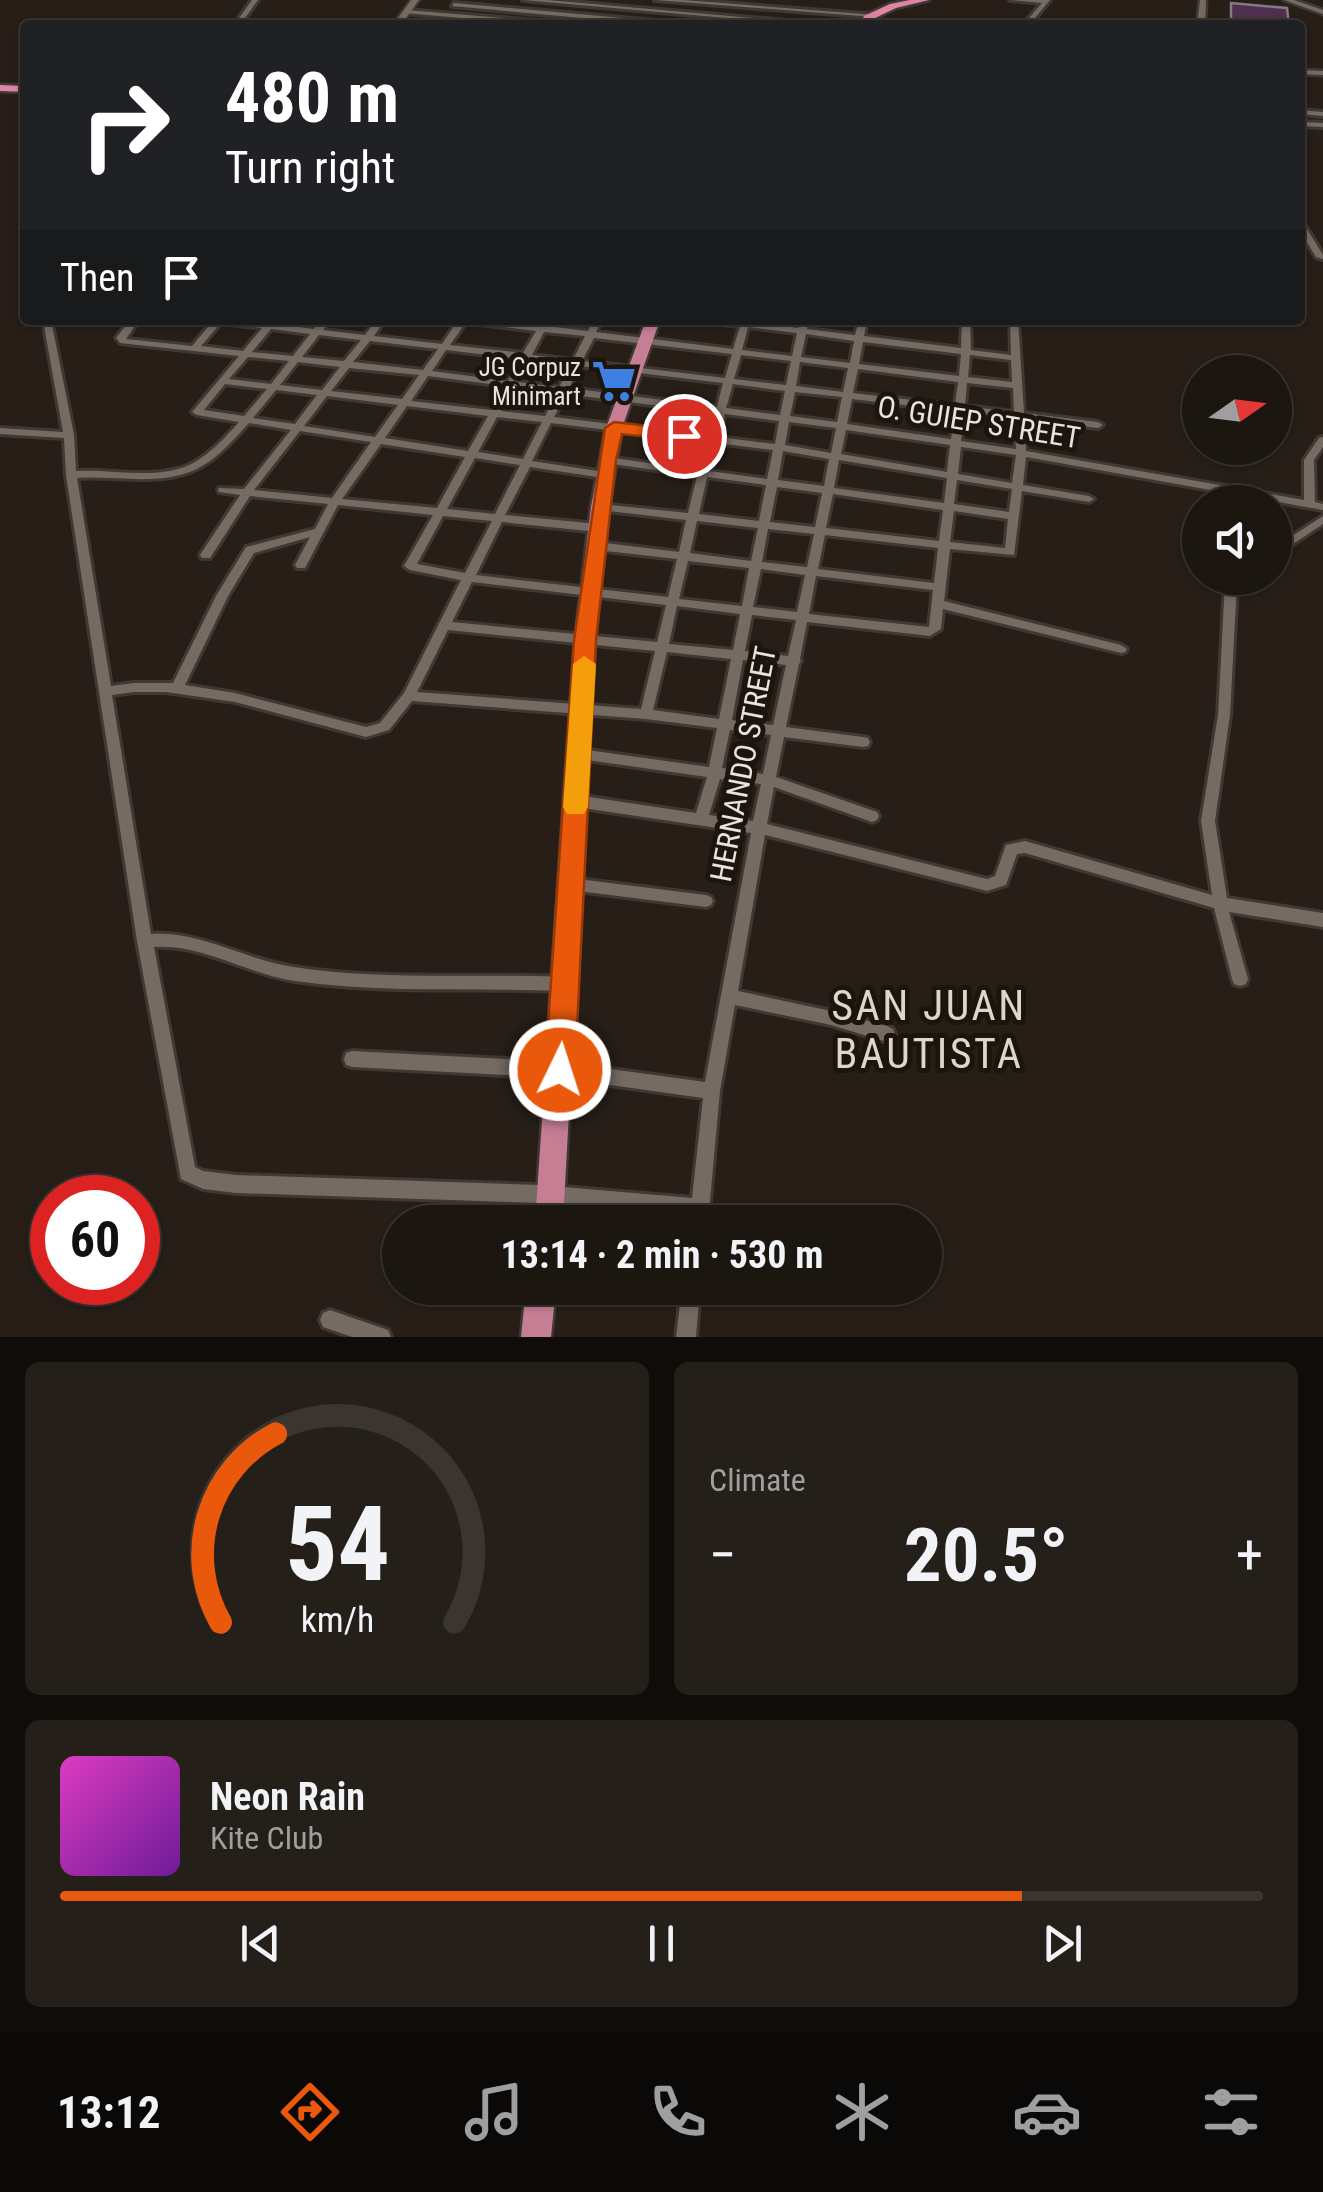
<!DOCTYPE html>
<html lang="en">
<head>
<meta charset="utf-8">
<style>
  :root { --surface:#1c1611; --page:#251f1a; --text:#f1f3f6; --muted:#a09f9f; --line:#3a3531; --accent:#ea580c }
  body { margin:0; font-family:"Roboto Condensed",sans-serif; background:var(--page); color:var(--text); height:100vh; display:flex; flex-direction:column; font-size:38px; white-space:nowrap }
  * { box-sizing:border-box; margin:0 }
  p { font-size:32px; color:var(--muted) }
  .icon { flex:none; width:55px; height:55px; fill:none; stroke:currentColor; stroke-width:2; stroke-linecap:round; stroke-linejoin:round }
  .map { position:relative; height:1337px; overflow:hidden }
  .sheet { display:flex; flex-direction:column; gap:25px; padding:25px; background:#0f0c09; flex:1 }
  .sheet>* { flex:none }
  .banner { position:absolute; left:20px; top:20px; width:1285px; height:305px; border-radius:10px; box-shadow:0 2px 8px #0004,0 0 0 2px var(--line); background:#202124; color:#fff; overflow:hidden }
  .needle { width:65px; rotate:76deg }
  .tools { position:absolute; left:1182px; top:355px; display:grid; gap:20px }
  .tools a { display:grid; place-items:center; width:110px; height:110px; border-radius:50%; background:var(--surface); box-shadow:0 2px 8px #0004,0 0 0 2px var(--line); font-size:50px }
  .speed { position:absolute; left:30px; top:1175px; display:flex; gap:20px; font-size:50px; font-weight:700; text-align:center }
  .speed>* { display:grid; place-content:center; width:130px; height:130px; border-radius:50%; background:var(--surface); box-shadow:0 2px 8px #0004,0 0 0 2px var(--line); line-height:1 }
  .speed .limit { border:15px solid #d22; background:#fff; color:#111 }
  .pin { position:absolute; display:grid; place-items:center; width:85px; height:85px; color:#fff; margin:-42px; border:5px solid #fff; border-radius:50%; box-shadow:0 2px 10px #0007 }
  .me { position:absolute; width:110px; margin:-55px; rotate:4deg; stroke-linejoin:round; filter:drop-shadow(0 0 8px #0008) }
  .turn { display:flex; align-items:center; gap:35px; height:210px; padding:0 40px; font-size:45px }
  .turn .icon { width:130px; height:130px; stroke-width:2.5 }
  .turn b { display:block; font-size:70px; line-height:85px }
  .then { display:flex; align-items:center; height:95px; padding:0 40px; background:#0003; gap:20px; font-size:38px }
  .big { font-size:75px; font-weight:700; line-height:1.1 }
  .sheet .card { flex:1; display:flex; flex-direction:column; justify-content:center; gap:15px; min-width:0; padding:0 35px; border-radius:15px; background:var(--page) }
  .sheet .dial { align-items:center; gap:0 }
  .dial svg { height:260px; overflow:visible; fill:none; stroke:var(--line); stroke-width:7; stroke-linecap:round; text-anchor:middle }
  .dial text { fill:var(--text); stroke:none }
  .song { display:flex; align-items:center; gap:30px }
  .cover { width:120px; height:120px; border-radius:15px; background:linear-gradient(135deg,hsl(310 70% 55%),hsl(280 70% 35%)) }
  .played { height:10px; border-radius:5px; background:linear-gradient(90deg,var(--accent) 80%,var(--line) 80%) }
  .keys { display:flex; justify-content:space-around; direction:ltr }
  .heat { display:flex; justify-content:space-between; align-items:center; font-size:55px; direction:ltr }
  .sheet .tiles { flex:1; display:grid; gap:25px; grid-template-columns:1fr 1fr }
  .card:last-child { grid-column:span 2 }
  .trip { position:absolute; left:382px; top:1205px; width:560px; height:100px; border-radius:50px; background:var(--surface); box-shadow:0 2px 8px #0004,0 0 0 2px var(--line); font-weight:700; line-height:100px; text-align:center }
  .tabs { display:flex; height:160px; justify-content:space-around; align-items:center; background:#0b0907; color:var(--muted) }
  .tabs .icon { width:70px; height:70px }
  .tabs .on { color:var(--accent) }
  .tabs b { font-size:45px; color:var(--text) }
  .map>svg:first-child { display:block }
  .building { fill:#50304f; stroke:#847a83; stroke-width:2.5 }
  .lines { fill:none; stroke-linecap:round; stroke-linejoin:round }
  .minor-casing { stroke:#3f3833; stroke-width:6 }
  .tertiary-casing { stroke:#3f3833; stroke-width:5 }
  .secondary-casing { stroke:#3f3833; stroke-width:4 }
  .primary-casing { stroke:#3f3833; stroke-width:5 }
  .trunk-casing { stroke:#3f3833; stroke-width:5 }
  .minor { fill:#756b63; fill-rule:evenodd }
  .tertiary { fill:#756b63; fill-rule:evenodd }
  .secondary { fill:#756b63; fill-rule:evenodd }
  .primary { fill:#c57e94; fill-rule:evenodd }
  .trunk { fill:#e084a4; fill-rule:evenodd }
  .route { fill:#ea580c; stroke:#983908; stroke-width:2.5 }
  .slow { fill:#f59e0b }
  .labels { text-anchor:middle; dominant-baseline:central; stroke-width:10; stroke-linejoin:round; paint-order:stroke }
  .far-poi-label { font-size:25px; fill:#e8e3de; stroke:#1c150e; text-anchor:end }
  .street-label { font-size:30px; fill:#e8e3de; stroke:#1c150e }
  .near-quarter-label { font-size:42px; letter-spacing:2.5px; fill:#dfd5cb; stroke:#1c150e }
</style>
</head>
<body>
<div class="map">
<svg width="1323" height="1337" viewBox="0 0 1323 1337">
  <rect width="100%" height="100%" fill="#261e17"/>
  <polygon class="building" points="1231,3 1287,8 1289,25 1231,25"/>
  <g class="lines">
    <g class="minor-casing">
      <g id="minor">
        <polygon points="252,0 258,0 240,25 234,25"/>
        <polygon points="523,0 547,0 833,25 808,25"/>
        <polygon points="655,0 683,0 876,15 873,17"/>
        <polygon points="1010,0 1050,0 1029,25 1023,25 1042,3"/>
        <polygon points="454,3 679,23 682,25 659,25 452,6"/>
        <polygon points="406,10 563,23 566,25 541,25 404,13"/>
        <polygon points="399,21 421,25 397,24"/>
        <polygon points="1300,110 1323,112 1323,116 1300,114"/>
        <polygon points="1300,122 1323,123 1323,127 1300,126"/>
        <polygon points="1300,222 1304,224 1323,255 1323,259 1316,257 1300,231"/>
        <path d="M43,320H51L74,435L76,471C109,469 146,478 178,469C202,463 223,440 239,422L197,415L192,412L239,356L120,343L116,338L130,320H139L126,339L192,346L214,320L266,323L269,320H275V324L314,329L321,320H330L323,330L365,335L376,320H385L374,336L442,344L458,320H493L538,325L542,320H550L547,326L588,331L594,320H602L596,332L733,349L740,326L712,323L708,320H750V322L798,328L800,320H808L807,329L855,335L859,320H867L864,336L961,348L962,320H970L971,350L1011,355L1010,320H1018L1024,413L1098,422L1103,425L1098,428L1024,419L1026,451L1304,500V460L1319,438L1323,437V447L1314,460L1315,502L1323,504V510L1026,457L1023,485L1089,496L1094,499L1089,502L1022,491L1014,555L950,549L944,601L1121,645L1127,649L1125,652L1121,653L943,609L941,629L930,636L807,622L800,659L801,661L799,664L786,727L863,737L868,738L870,742L868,746L863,747L784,737L776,777L877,812L879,816L877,820L872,822L774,787L767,824L987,879L995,876L1006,845L1025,841L1212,895L1201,821L1218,715L1225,582L1229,578H1240L1237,583L1230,715L1215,821L1227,898L1323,913V927L1229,912L1248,979L1246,984L1240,986L1234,984L1232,979L1214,908L1025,853L1017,854L1006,885L987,891L765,835L738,991L831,1011L887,1026L893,1029L895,1034L893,1039L887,1042L831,1025L735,1005L720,1091L708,1222H690L691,1216L540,1203L236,1193L203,1189L181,1179L137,941L66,475L64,438L0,434V428L63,432ZM467,321L471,323L536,331L523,353L450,345ZM221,323L262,328L243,351L201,346ZM748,327L797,333L792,356L742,350ZM271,329L310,334L293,356L252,352ZM544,332L585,336L573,360L532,355ZM806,334L854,341L850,363L801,357ZM319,335L361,340L344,361L302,357ZM594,338L732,354L725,378L582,361ZM370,341L438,349L423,370L353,362ZM863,342L961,354L959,376L859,364ZM446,350L520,359L508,381L432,371ZM741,355L791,361L786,385L734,379ZM970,355L1011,360L1012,382L968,377ZM248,357L289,361L271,384L229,379ZM529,360L571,365L559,387L517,382ZM298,362L340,367L322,390L280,385ZM800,362L848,368L843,392L796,386ZM580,366L723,383L717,407L569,388ZM349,368L419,375L402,399L331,391ZM858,369L958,382L955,405L853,393ZM428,376L505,386L491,410L411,401ZM967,383L1013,388L1014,412L965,406ZM225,384L267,389L244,416L204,410ZM733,384L785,391L780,415L726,408ZM514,387L557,393L545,416L501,411ZM276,390L317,395L295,424L253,418ZM795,392L842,397L837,422L790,416ZM566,394L715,413L708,436L554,417ZM327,396L398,405L375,437L304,426ZM852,399L955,411L951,439L847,424ZM407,406L488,416L468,451L385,438ZM964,412L1014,418L1016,449L961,441ZM725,414L779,421L775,444L718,437ZM497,417L542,422L523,459L478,452ZM789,422L836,428L831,453L785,445ZM249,423L291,430L244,489L219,488L218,490L219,492L240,495L200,555L202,558H210L250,496L328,504L315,529L246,547L216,596L173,683H134L111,686L77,478C117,475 166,488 202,466C220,456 235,438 249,423ZM551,423L707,442L699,470L606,457L601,460L606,463L697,476L688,513L600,504L595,507L600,510L686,520L679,552L597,542L591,546L597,550L677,559L668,597L476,575L502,522L598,532L604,528L598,524L505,515L530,467L604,478L609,475L604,472L532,461ZM846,430L950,445L947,472L841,454ZM300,431L371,442L332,498L254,490ZM717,443L773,450L767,479L709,471ZM381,444L465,457L437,508L342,499ZM961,447L1016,455L1012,483L958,474ZM783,451L829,459L824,486L778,480ZM475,458L520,465L495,514L447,509ZM839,460L947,478L944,503L834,488ZM707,477L766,485L759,521L699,514ZM957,480L1012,489L1009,512L954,504ZM777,487L822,493L815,527L770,522ZM833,494L943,510L939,541L826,528ZM338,505L433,515L404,566L410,570L461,580L404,693L380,723L366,727L235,693L185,685L228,596L254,553L310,537L295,565L297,568H305ZM954,511L1008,519L1005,548L950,542ZM443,516L492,521L465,573L417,564ZM697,521L758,528L751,561L690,553ZM768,529L814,534L807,567L762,562ZM825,535L938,548L934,583L818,569ZM688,561L749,568L742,606L679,599ZM761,569L805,575L797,612L753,607ZM816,576L933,590L929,627L809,614ZM472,582L666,605L657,642L452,622ZM677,606L740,614L733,650L669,644ZM752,615L796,620L788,656L745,651ZM448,630L655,651L641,709L417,692ZM667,652L731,659L719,719L653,710ZM743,660L786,665L773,725L732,720ZM134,692H166L235,702L366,737L389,730L412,701L646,719L717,728L709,767L580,749L575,750L573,754L575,758L580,759L707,777L696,813L576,795L571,797L569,801L571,805L576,807L751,833L705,1082L560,1062L352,1051L346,1053L344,1059L346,1065L352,1067L560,1078L703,1098L692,1198L540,1185L236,1175L203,1171L195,1167L154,947C203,944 247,974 295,981C384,994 476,987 565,991L571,989L573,984L571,979L565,977C475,973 383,981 294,967C245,960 202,931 151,934L112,695ZM730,730L771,735L763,774L722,768ZM720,779L761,784L753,821L709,815Z"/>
        <polygon points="1323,516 1323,524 1275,556 1275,547"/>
        <polygon points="570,878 706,895 711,897 713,901 711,905 706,907 570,890 565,888 563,884 565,880"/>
        <polygon points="682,1288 700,1288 696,1337 676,1337"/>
        <polygon points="330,1310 388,1330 391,1337 352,1337 323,1327 320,1320 323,1313"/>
      </g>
    </g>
    <g class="tertiary-casing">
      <g id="tertiary">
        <polygon points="1200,0 1206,0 1205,25 1197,25"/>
        <polygon points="1284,0 1294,0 1323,10 1323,14"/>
        <polygon points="1300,70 1323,71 1323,75 1300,74"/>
      </g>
    </g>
    <g class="secondary-casing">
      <polygon id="secondary" points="411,0 419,0 401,25 393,25"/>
    </g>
    <g class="primary-casing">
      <g id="primary">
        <polygon points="646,320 660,320 622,428 609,507 595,640 563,1222 535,1222 575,640 591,507 606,428"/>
        <polygon points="526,1288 556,1288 551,1337 521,1337"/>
      </g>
    </g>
    <g class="trunk-casing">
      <g id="trunk">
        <polygon points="910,0 929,0 896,8 871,20 870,25 860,25 864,16 890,4"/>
        <polygon points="0,85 25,86 25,92 0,91"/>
      </g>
    </g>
    <use href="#minor" class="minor"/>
    <use href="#tertiary" class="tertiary"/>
    <use href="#secondary" class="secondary"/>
    <use href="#primary" class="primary"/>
    <use href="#trunk" class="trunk"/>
  </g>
  <polygon class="route" points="614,422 684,430 694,436 684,441 622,434 616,460 596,640 575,1070 571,1081 560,1085 549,1081 545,1070 574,640 605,428"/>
  <polygon class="slow" points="584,656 596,664 588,807 584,814 567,814 563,807 573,664"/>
  <defs>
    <g id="supermarket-bare" transform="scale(3.45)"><path d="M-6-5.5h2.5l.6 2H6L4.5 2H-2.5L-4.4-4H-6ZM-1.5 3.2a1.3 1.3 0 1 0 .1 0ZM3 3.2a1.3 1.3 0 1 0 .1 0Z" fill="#3f7fe0" stroke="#1c150e" stroke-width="2.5" paint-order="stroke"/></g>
  </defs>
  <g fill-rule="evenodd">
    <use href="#supermarket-bare" x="614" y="381"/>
  </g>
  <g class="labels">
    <g class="far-poi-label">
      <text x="581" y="367">JG Corpuz<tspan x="581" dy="29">Minimart</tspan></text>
    </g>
    <g class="street-label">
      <text transform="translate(979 422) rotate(9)">O. GUIEP STREET</text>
      <text transform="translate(743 764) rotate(-79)">HERNANDO STREET</text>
    </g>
    <g class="near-quarter-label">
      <text x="929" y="1005">SAN JUAN<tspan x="929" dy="48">BAUTISTA</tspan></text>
    </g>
  </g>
</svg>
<div class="tools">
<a><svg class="needle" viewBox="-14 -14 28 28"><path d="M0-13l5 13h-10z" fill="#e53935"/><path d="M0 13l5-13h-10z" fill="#a09f9f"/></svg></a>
<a><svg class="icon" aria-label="sound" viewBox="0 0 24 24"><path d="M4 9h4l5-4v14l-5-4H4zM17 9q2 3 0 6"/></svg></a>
</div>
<div class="speed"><div class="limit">60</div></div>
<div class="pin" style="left:684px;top:436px;background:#d93025"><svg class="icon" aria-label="arrive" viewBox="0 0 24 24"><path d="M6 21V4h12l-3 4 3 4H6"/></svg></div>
<svg class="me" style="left:560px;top:1070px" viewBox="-20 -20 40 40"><circle r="17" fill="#ea580c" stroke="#fff" stroke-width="3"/><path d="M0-11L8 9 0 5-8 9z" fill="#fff"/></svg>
<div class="trip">13:14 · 2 min · 530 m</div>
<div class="banner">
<div class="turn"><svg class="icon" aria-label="right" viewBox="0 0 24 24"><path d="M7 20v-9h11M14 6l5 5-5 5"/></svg><div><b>480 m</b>Turn right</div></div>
<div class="then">Then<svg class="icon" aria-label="arrive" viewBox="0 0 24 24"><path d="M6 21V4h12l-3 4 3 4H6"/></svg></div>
</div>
</div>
<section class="sheet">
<div class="tiles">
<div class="card dial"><svg viewBox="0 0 100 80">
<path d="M14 69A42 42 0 1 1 86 69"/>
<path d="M14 69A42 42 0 0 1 31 11" stroke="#ea580c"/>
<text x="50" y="56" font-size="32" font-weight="700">54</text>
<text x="50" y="72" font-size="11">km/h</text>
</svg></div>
<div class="card"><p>Climate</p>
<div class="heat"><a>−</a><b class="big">20.5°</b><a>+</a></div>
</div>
<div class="card">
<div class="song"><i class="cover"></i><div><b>Neon Rain</b><p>Kite Club</p></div></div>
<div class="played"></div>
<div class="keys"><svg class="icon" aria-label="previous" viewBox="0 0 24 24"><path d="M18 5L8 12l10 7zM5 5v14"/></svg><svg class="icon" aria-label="pause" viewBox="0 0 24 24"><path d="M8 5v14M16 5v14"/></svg><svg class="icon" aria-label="next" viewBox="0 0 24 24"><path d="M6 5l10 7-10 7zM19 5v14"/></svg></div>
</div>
</div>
</section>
<nav class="tabs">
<b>13:12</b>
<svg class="icon on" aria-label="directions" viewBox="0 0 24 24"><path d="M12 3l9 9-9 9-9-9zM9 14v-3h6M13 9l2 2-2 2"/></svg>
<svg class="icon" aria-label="music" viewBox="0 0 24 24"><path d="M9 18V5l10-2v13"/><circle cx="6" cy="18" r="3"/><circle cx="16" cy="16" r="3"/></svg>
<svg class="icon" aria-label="phone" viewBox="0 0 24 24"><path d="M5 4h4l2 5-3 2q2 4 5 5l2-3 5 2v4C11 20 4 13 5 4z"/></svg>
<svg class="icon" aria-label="climate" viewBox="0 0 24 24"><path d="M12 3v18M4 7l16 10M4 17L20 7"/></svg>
<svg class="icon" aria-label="car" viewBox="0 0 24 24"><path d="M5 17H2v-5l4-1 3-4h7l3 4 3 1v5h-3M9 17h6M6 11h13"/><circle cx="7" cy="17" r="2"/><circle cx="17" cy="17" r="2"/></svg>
<svg class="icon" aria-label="filters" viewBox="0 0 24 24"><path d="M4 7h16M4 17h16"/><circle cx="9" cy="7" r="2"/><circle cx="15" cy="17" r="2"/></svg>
</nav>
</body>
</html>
